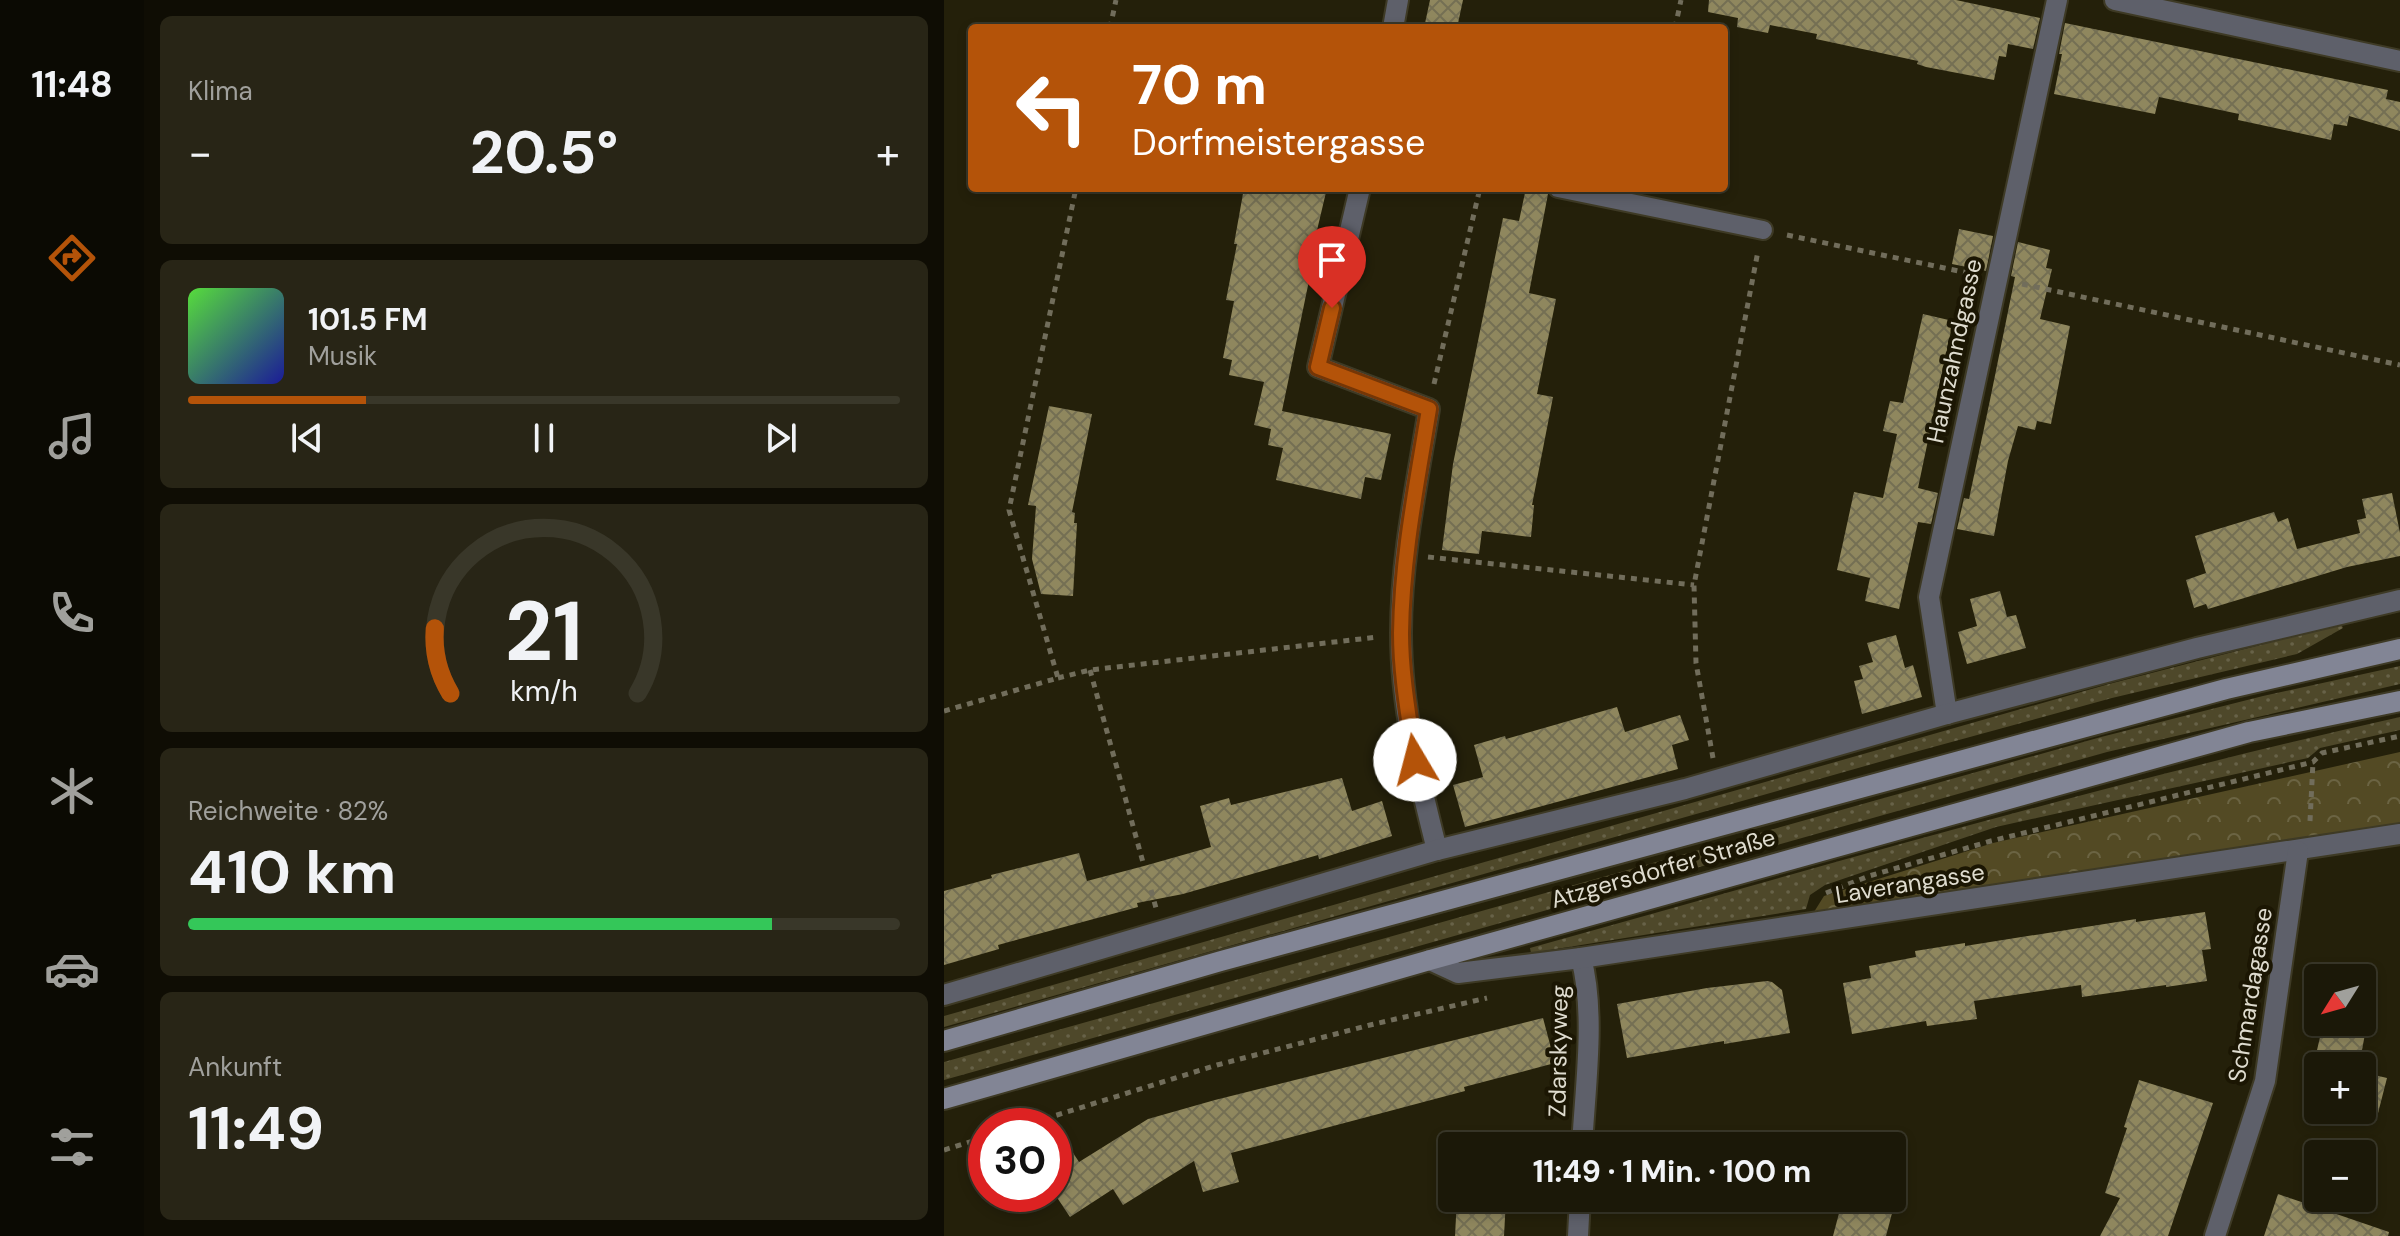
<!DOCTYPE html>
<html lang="de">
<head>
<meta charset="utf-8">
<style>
  :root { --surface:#1b1808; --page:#282516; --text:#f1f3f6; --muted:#a0a09c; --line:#393729; --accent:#b45309 }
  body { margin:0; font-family:"DM Sans",sans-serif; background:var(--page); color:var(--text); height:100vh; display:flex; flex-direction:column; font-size:30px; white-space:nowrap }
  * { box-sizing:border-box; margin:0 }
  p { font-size:26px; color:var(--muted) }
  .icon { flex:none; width:44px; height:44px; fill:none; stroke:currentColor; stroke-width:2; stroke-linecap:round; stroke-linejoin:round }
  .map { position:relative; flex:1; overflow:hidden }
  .panel { display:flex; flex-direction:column; gap:16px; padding:16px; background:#0f0d04; width:800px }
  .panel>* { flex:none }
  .top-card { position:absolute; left:24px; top:24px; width:760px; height:168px; border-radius:8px; box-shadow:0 4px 12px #0003,0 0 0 2px var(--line); background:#b45309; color:#fff; overflow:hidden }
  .needle { width:52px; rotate:233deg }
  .fabs { position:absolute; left:1360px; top:964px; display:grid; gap:16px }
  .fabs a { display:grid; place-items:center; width:72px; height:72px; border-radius:8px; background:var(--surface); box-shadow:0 4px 12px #0003,0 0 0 2px var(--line); font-size:40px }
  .speed { position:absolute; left:24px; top:1108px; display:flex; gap:16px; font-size:40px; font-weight:700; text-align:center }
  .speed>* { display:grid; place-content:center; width:104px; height:104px; border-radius:50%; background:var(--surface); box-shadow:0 4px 12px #0003,0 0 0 2px var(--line); line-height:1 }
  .speed .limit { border:12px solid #d22; background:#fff; color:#111 }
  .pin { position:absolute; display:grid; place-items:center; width:68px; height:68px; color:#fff; margin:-82px -34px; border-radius:50% 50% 50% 0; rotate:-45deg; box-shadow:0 0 8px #0007 }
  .pin .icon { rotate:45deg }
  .me { position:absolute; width:88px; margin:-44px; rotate:352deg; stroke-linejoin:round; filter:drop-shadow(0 0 6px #0008) }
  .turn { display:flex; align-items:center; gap:28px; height:168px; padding:0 32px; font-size:36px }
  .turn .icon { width:104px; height:104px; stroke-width:2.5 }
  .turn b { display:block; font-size:56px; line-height:68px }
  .big { font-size:60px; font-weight:700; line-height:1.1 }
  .panel .card { flex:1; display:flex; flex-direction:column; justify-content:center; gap:12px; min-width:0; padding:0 28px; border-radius:12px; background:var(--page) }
  .panel .dial { align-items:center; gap:0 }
  .dial svg { height:208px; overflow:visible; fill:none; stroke:var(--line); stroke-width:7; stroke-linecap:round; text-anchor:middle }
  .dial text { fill:var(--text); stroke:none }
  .song { display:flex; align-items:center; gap:24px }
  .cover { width:96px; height:96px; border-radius:12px; background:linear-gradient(135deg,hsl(110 70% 55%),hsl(240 70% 35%)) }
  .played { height:8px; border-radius:4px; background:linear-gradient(90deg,var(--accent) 25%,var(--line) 25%) }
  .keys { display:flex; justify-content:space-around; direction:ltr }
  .heat { display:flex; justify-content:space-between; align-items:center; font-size:44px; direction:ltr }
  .charge { height:12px; border-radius:6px; background:linear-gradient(90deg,#34c759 82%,var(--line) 0) }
  .trip { position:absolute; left:494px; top:1132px; width:468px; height:80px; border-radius:8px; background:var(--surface); box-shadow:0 4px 12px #0003,0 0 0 2px var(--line); font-weight:700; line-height:80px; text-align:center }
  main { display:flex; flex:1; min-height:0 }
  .tabs { display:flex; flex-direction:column; width:144px; justify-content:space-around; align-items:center; background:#0b0a03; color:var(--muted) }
  .tabs .icon { width:56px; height:56px }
  .tabs .on { color:var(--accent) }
  .tabs b { font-size:36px; color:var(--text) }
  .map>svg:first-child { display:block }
  .grass { fill:url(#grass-dots) }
  .forest { fill:url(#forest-crowns) }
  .building { fill:url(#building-cross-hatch) }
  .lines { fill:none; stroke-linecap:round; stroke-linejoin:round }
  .lane-casing { stroke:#3e3a25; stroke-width:22 }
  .street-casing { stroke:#3e3a25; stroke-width:24 }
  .secondary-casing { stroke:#3e3a25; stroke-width:24 }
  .path { stroke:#716d5b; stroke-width:5; stroke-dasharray:6 6; stroke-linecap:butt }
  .lane { stroke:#5e606a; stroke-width:18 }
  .street { stroke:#5e606a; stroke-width:20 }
  .secondary { stroke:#828595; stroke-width:20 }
  .route-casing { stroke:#753606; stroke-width:20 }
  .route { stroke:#b45309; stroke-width:14 }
  .labels { text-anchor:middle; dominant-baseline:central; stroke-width:8; stroke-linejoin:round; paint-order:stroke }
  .street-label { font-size:24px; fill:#dedbce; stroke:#1b1603 }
</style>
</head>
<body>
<main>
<nav class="tabs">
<b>11:48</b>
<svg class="icon on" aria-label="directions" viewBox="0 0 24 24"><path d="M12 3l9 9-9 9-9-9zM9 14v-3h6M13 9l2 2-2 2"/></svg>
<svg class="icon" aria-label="music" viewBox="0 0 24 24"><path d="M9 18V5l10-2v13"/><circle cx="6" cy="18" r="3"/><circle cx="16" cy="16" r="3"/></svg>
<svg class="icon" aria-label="phone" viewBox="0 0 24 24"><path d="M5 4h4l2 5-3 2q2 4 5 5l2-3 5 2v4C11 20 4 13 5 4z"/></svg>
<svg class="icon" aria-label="climate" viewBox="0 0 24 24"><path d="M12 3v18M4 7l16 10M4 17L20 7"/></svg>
<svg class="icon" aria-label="car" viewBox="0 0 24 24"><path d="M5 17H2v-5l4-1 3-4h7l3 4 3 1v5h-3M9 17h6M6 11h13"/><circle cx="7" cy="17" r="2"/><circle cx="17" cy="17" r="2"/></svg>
<svg class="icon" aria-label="filters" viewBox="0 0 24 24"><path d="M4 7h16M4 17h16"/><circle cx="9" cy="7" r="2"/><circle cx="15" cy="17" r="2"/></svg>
</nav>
<section class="panel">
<div class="card"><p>Klima</p>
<div class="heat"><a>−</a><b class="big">20.5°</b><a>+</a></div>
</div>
<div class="card">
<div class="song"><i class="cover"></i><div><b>101.5 FM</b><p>Musik</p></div></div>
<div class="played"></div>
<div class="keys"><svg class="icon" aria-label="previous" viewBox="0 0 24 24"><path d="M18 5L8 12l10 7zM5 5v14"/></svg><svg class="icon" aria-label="pause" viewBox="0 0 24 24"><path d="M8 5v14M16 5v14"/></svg><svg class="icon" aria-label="next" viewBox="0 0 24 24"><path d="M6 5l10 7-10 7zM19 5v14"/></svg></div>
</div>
<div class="card dial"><svg viewBox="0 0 100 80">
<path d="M14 69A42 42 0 1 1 86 69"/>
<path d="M14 69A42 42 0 0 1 8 44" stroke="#b45309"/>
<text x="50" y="56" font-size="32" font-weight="700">21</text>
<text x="50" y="72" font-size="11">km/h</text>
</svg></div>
<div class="card"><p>Reichweite · 82%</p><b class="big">410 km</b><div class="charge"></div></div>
<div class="card"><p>Ankunft</p><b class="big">11:49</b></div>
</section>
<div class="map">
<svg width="1456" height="1236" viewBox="0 0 1456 1236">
  <defs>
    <pattern id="grass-dots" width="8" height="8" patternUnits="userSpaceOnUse" patternTransform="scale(2)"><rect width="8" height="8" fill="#4e482a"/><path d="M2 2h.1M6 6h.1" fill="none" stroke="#676248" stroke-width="1.8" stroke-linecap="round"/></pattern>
    <pattern id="forest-crowns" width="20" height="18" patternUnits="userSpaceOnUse" patternTransform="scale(2)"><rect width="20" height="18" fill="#534a24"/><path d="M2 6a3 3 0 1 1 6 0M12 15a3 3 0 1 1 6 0" fill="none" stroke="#6b6443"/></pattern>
    <pattern id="building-cross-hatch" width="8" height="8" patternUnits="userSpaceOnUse" patternTransform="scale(2)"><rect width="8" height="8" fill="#8f875e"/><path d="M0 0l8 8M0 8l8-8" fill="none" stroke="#746f53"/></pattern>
  </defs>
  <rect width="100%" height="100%" fill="#24200a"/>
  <g class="grass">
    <polygon points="1397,624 1399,628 1353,654 1168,698 960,755 0,1027 0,1016 1165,684"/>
    <polygon points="1456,666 1456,684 1163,752 0,1080 0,1062 1157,737 1319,696"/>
    <path d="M1456,717V730L1376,748L1364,758L1052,827L881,885L866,895L862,909L587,953L586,948C875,867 1163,783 1456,717Z"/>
  </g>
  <polygon class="forest" points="1456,752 1456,828 865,920 880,896 1049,843"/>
  <g class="building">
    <polygon points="486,0 519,0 513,28 480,28"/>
    <polygon points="765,0 1012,0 1096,18 1089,49 1064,44 1062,57 1055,56 1050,80 982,67 973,64 974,61 872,39 873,34 826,25 824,33 793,27 794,18 764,12"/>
    <polygon points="1121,23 1444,90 1442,99 1456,102 1456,131 1405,116 1403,126 1390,124 1387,140 1294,120 1295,114 1215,97 1211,114 1110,94 1118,54 1115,54"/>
    <polygon points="300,188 383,188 370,243 367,271 338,411 447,434 437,480 421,477 417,499 332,480 339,448 324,445 327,429 310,425 320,382 285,375 288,360 279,358 290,301 282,300 293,244 290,244"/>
    <polygon points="582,188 602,188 604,194 585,293 612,299 593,394 609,397 588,505 590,505 587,537 538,531 535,554 498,550 509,464 559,218 575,221"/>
    <polygon points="1015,229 1049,236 1042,271 1008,264"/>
    <polygon points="1074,242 1106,250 1102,268 1108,269 1096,319 1126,326 1107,424 1093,421 1091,430 1074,426 1064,461 1050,536 1013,529 1020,498 1025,499 1046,400 1071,277 1067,276"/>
    <polygon points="979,314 1009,321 974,488 994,493 987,524 974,522 955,609 921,601 926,578 893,570 910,492 939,498 953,434 939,431 946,401 959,403"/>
    <polygon points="105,406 148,414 128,512 131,513 130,523 133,523 129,596 97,594 88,559 92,506 84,505"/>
    <polygon points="1448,493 1456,533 1456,556 1403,567 1264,609 1262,604 1250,608 1242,580 1262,573 1251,536 1330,512 1334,522 1344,518 1353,549 1416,533 1413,520 1422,518 1418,499"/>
    <polygon points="1056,591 1063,617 1072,615 1082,648 1023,664 1014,632 1033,626 1026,599"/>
    <polygon points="952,635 961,668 969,665 978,697 918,714 910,681 919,679 915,666 929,662 923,643"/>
    <polygon points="673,707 681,732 736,715 745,740 728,745 734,769 521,827 509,785 539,777 530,745 561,736 562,739"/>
    <polygon points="398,778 408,811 438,801 448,836 375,859 374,855 239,894 193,903 194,907 54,945 55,949 0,965 0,891 48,878 47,875 135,853 143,881 200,866 267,847 256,806 285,798 287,805"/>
    <polygon points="1261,912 1267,949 1258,950 1263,981 1222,987 1222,985 1138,997 1137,985 1030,1001 1033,1019 983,1026 982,1021 908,1034 899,983 927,978 925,966 972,957 971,951 1021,943 1021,946 1192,919 1192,922"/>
    <polygon points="823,981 828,982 838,990 846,1033 780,1044 780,1041 683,1058 673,1004 763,988"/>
    <polygon points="1418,984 1430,986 1415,1066 1374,1066 1374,1106 1361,1103 1376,1037 1374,1037 1377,1022 1418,1022"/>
    <polygon points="599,1018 611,1063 520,1087 521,1091 287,1153 295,1182 259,1192 250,1161 179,1205 169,1189 126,1217 110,1193 110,1123 135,1162 204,1119 271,1100"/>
    <polygon points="1418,1072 1443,1078 1432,1121 1389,1110 1418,1110"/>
    <polygon points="1195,1080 1269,1103 1224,1236 1156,1236 1176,1198 1161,1193 1183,1128 1180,1127"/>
    <polygon points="1334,1194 1445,1232 1444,1236 1320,1236"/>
    <polygon points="513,1198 562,1199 560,1236 511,1236"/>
    <polygon points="899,1198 952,1198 942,1236 889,1236"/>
  </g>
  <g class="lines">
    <g class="lane-casing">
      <polyline id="lane" points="614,188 819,230"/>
    </g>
    <g class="street-casing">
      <g id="street">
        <polyline points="1171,0 1456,61"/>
        <polyline points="449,28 454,0"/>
        <path d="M416,188L374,367L485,409C473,483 457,558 457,633C457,707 475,779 493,850"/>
        <polyline points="1003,714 985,597 1113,0"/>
        <path d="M637,958C652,1013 641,1088 638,1146"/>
        <polyline points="486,960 514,973 637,958 1456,834"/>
        <polyline points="0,995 493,850 741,789 1003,714 1253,648 1456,600"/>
        <polyline points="634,1236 636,1198"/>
        <polyline points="1271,1236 1321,1081 1354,851"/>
      </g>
    </g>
    <g class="secondary-casing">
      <g id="secondary">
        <polyline points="0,1041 277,961 1282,689 1456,649"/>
        <polyline points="0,1099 486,960 1305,732 1456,701"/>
      </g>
    </g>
    <g class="path">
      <polyline points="166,28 172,0"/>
      <polyline points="731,28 737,0"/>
      <polyline points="843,235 1029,274"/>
      <polyline points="1078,284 1456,365"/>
      <polyline points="490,384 536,188"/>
      <polyline points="484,557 750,585"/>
      <polyline points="146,670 200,866"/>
      <polyline points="114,678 146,670 434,637"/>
      <polyline points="0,711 114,678 65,510 132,188"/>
      <polyline points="769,758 752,663 750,585 814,251"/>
      <polyline points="1366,821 1369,762"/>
      <polyline points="207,890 212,908"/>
      <polyline points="882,893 925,876 1047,841 1369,762 1378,753 1456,736"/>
      <polyline points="78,1126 273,1065 426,1025 543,998"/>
      <polyline points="0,1150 42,1137"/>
    </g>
    <use href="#lane" class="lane"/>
    <use href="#street" class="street"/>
    <use href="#secondary" class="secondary"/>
  </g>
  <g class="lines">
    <g class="route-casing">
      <path id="route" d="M388,308L374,367L485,409C473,483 458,557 457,633C457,675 465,718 471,760"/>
    </g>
    <use href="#route" class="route"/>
  </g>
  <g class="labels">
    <g class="street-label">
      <text transform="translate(1010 351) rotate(-78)">Haunzahndgasse</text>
      <text transform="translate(719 868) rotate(-16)">Atzgersdorfer Straße</text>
      <text transform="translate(966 883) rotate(-9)">Laverangasse</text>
      <text transform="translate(1306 995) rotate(-81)">Schmardagasse</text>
      <text transform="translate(614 1051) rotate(-89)">Zdarskyweg</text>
    </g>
  </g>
</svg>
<div class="fabs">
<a><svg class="needle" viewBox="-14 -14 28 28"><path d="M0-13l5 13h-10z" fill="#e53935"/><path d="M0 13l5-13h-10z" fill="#a0a09c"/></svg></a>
<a>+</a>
<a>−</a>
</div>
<div class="speed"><div class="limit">30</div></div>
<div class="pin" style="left:388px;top:308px;background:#d93025"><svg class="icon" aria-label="arrive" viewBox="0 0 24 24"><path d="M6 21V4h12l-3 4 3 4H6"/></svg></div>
<svg class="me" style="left:471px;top:760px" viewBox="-20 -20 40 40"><circle r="19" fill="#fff"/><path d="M0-13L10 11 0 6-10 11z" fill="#b45309"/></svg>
<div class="trip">11:49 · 1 Min. · 100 m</div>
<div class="top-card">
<div class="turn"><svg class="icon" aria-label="left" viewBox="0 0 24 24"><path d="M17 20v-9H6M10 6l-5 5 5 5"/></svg><div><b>70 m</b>Dorfmeistergasse</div></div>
</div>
</div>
</main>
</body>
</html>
